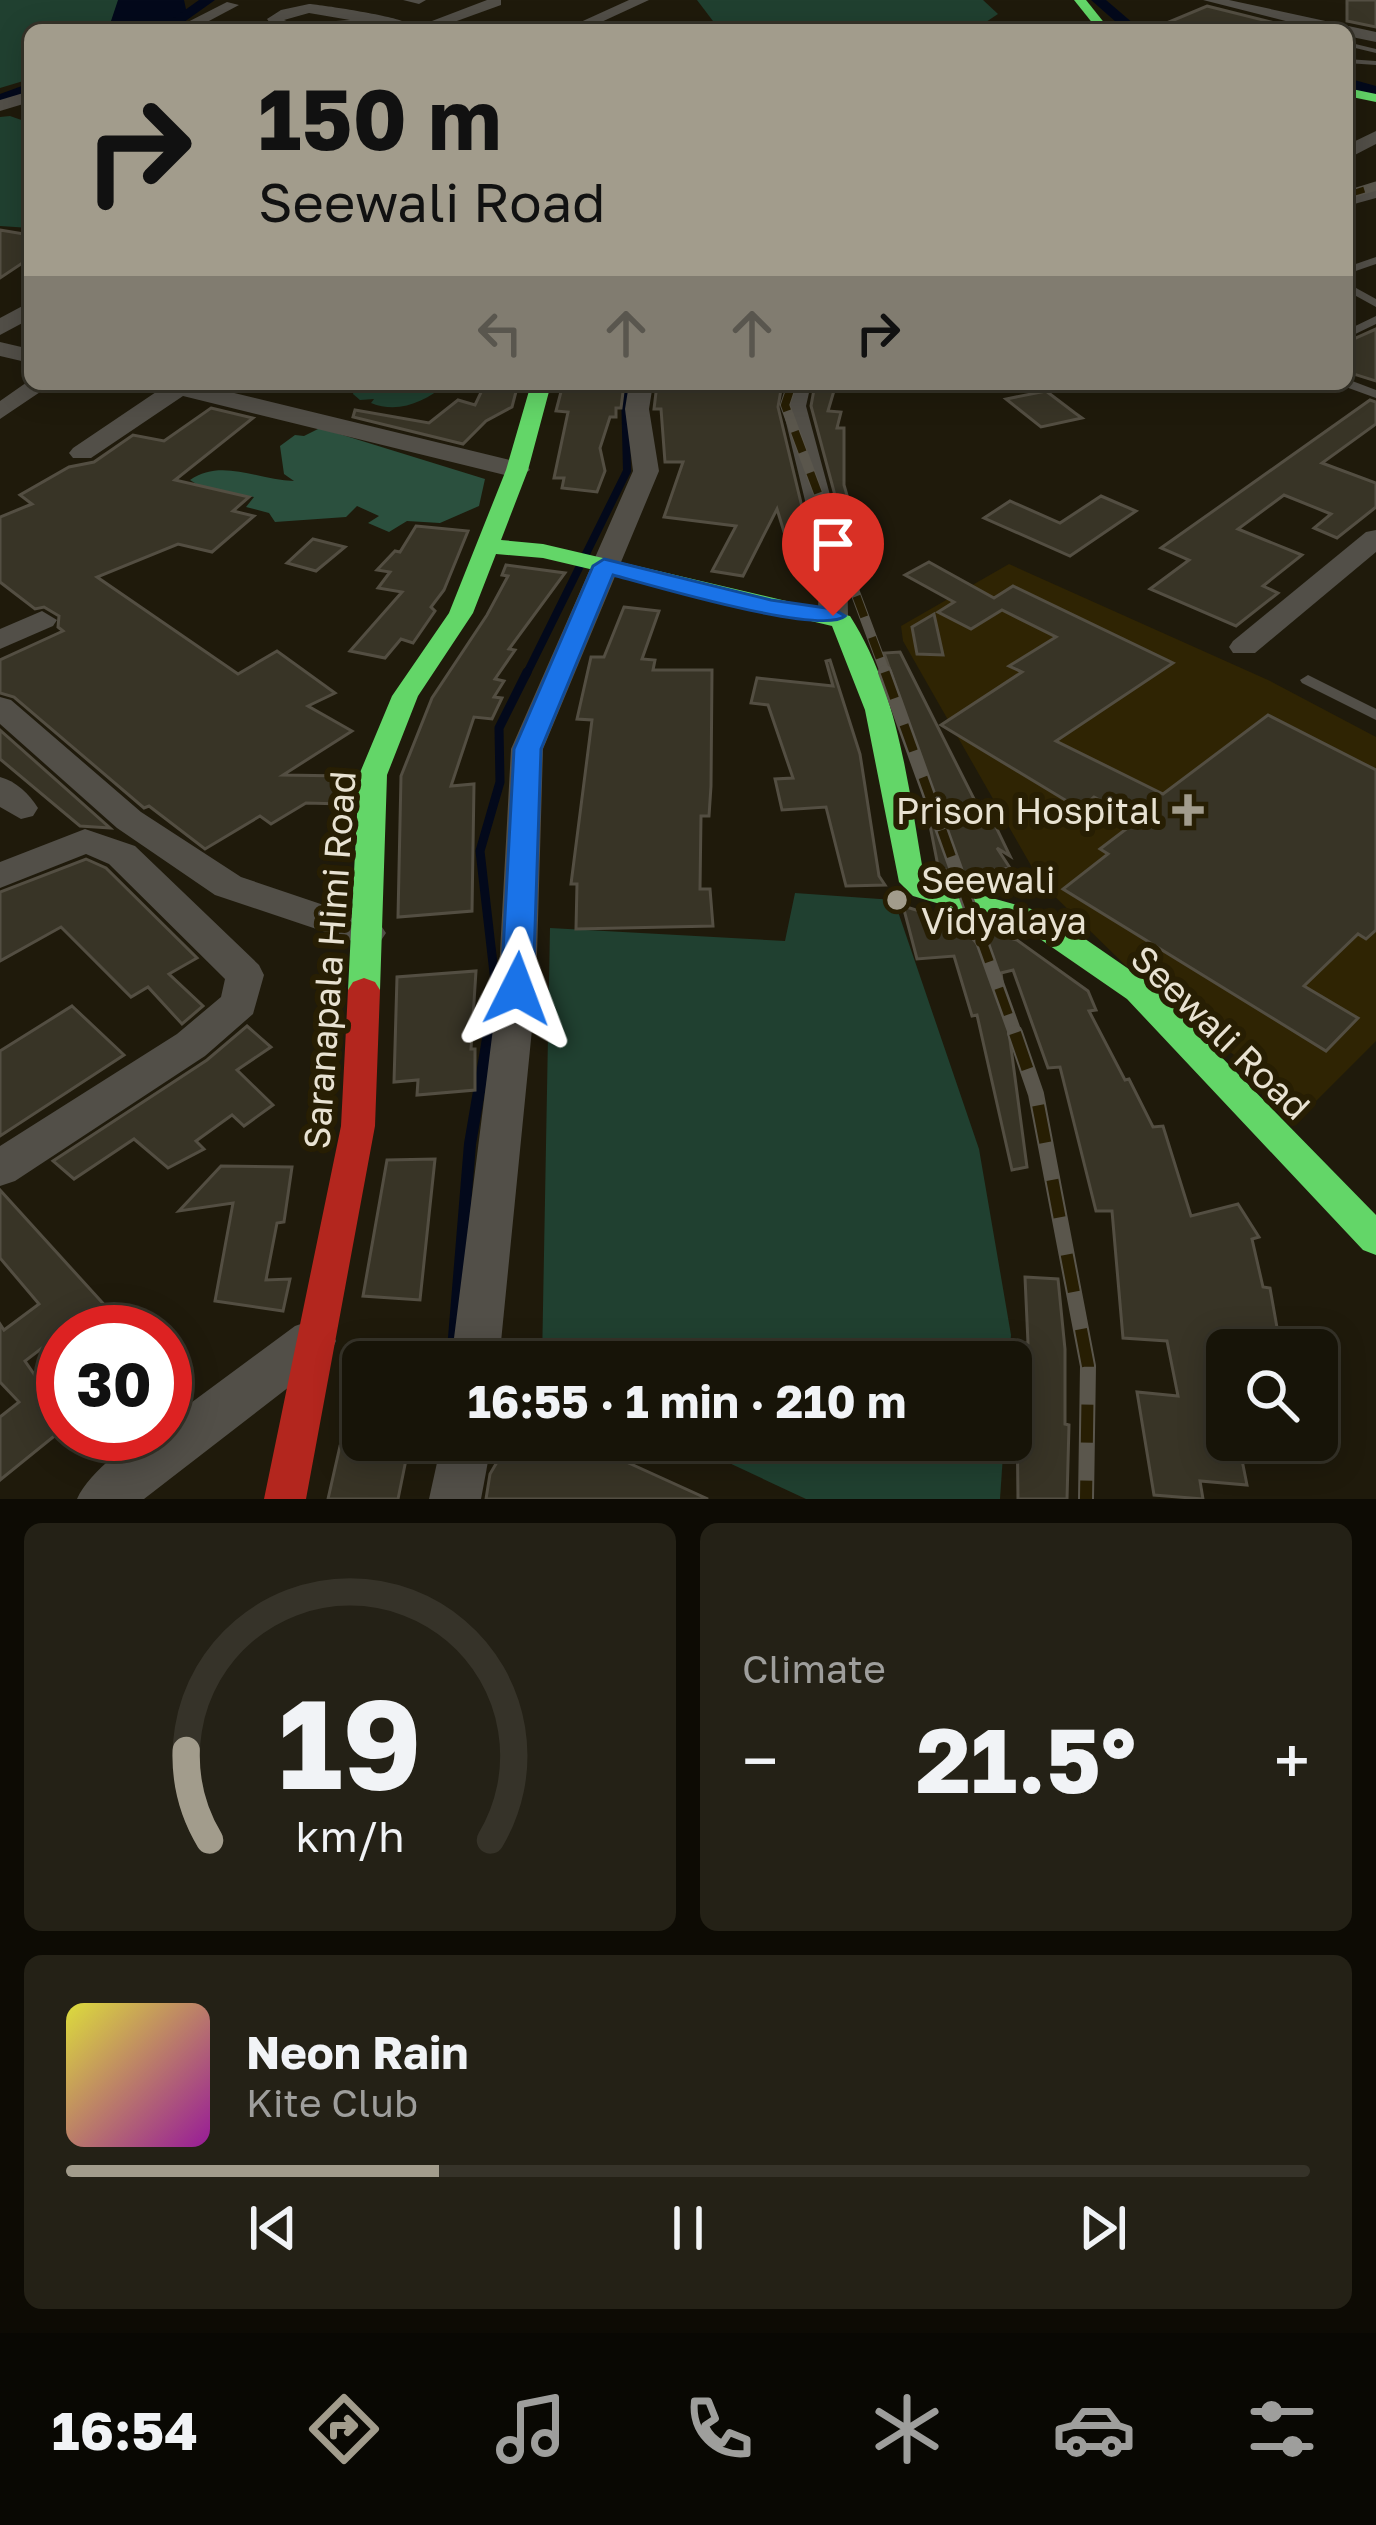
<!DOCTYPE html>
<html lang="en">
<head>
<meta charset="utf-8">
<style>
  :root { --surface:#171408; --page:#242116; --text:#f1f3f6; --muted:#9e9e9c; --line:#363329; --accent:#a29c8c }
  body { margin:0; font-family:"Golos Text",sans-serif; background:var(--page); color:var(--text); height:100vh; display:flex; flex-direction:column; font-size:45px; white-space:nowrap }
  * { box-sizing:border-box; margin:0 }
  p { font-size:39px; color:var(--muted) }
  .icon { flex:none; width:66px; height:66px; fill:none; stroke:currentColor; stroke-width:2; stroke-linecap:round; stroke-linejoin:round }
  .map { position:relative; height:1499px; overflow:hidden }
  .side { display:flex; flex-direction:column; gap:24px; padding:24px; background:#0d0b04; flex:1 }
  .side>* { flex:none }
  .hud { position:absolute; left:24px; top:24px; width:1329px; height:366px; border-radius:18px; box-shadow:0 6px 30px #0003,0 0 0 3px var(--line); background:#a29c8c; color:#111; overflow:hidden }
  .tools { position:absolute; left:1206px; top:1329px; display:grid; gap:24px }
  .tools a { display:grid; place-items:center; width:132px; height:132px; border-radius:18px; background:var(--surface); box-shadow:0 6px 30px #0003,0 0 0 3px var(--line); font-size:60px }
  .speed { position:absolute; left:36px; top:1305px; display:flex; gap:24px; font-size:60px; font-weight:700; text-align:center }
  .speed>* { display:grid; place-content:center; width:156px; height:156px; border-radius:50%; background:var(--surface); box-shadow:0 6px 30px #0003,0 0 0 3px var(--line); line-height:1 }
  .speed .limit { border:18px solid #d22; background:#fff; color:#111 }
  .pin { position:absolute; display:grid; place-items:center; width:102px; height:102px; color:#fff; margin:-123px -51px; border-radius:50% 50% 50% 0; rotate:-45deg; box-shadow:0 0 12px #0007 }
  .pin .icon { rotate:45deg }
  .me { position:absolute; width:132px; margin:-66px; rotate:3deg; stroke-linejoin:round; filter:drop-shadow(0 0 9px #0008) }
  .turn { display:flex; align-items:center; gap:42px; height:252px; padding:0 36px; font-size:54px }
  .turn .icon { width:156px; height:156px; stroke-width:2.5 }
  .turn b { display:block; font-size:84px; line-height:102px }
  .lanes { display:flex; align-items:center; height:114px; padding:0 36px; background:#0003; justify-content:center; gap:60px; direction:ltr }
  .lanes .off { opacity:.35 }
  .big { font-size:90px; font-weight:700; line-height:1.1 }
  .side .tile { flex:1; display:flex; flex-direction:column; justify-content:center; gap:18px; min-width:0; padding:0 42px; border-radius:18px; background:var(--page) }
  .side .dial { align-items:center; gap:0 }
  .dial svg { height:312px; overflow:visible; fill:none; stroke:var(--line); stroke-width:7; stroke-linecap:round; text-anchor:middle }
  .dial text { fill:var(--text); stroke:none }
  .song { display:flex; align-items:center; gap:36px }
  .cover { width:144px; height:144px; border-radius:18px; background:linear-gradient(135deg,hsl(60 70% 55%),hsl(300 70% 35%)) }
  .played { height:12px; border-radius:6px; background:linear-gradient(90deg,var(--accent) 30%,var(--line) 30%) }
  .keys { display:flex; justify-content:space-around; direction:ltr }
  .heat { display:flex; justify-content:space-between; align-items:center; font-size:66px; direction:ltr }
  .side .tiles { flex:1; display:grid; gap:24px; grid-template-columns:1fr 1fr }
  .tile:last-child { grid-column:span 2 }
  .trip { position:absolute; left:342px; top:1341px; width:690px; height:120px; border-radius:18px; background:var(--surface); box-shadow:0 6px 30px #0003,0 0 0 3px var(--line); font-weight:700; line-height:120px; text-align:center }
  .dock { display:flex; height:192px; justify-content:space-around; align-items:center; background:#090803; color:var(--muted) }
  .dock .icon { width:84px; height:84px }
  .dock .on { color:var(--accent) }
  .dock b { font-size:54px; color:var(--text) }
  .map>svg:first-child { display:block }
  .built { fill:#2f2403 }
  .green { fill:#204030 }
  .forest { fill:#2b503e }
  .water { fill:#03091b }
  .lines { fill:none; stroke-linecap:round; stroke-linejoin:round }
  .stream-far3 { stroke:#03091b; stroke-width:6 }
  .stream-far2 { stroke:#03091b; stroke-width:8 }
  .stream-far1 { stroke:#03091b; stroke-width:9 }
  .stream { stroke:#03091b; stroke-width:12 }
  .canal { fill:#03091b; fill-rule:evenodd }
  .building { fill:#383426; stroke:#534e42; stroke-width:3 }
  .lane { fill:#524f48; fill-rule:evenodd }
  .street { fill:#524f48; fill-rule:evenodd }
  .fast { fill:#63d668; fill-rule:evenodd }
  .jam { fill:#b3261e; fill-rule:evenodd }
  .rail-far3-casing { stroke:#5a564c; stroke-width:9 }
  .rail-far2-casing { stroke:#5a564c; stroke-width:10 }
  .rail-far1-casing { stroke:#5a564c; stroke-width:14 }
  .rail-casing { stroke:#5a564c; stroke-width:16 }
  .rail-far3 { stroke:#271e03; stroke-width:6; stroke-dasharray:18; stroke-linecap:butt }
  .rail-far2 { stroke:#271e03; stroke-width:8; stroke-dasharray:22; stroke-linecap:butt }
  .rail-far1 { stroke:#271e03; stroke-width:9; stroke-dasharray:28; stroke-linecap:butt }
  .rail { stroke:#271e03; stroke-width:12; stroke-dasharray:38; stroke-linecap:butt }
  .route { fill:#1a73e8; stroke:#114b97; stroke-width:3 }
  .poi-dot { fill:#a29c8c; stroke:#271e03; stroke-width:4.5 }
  .labels { text-anchor:middle; dominant-baseline:central; stroke-width:12; stroke-linejoin:round; paint-order:stroke }
  .poi-label { font-size:36px; fill:#e8e2d2; stroke:#271e03; text-anchor:end }
  .street-label { font-size:36px; fill:#e8e2d2; stroke:#271e03 }
</style>
</head>
<body>
<div class="map">
<svg width="1376" height="1499" viewBox="0 0 1376 1499">
  <rect width="100%" height="100%" fill="#1f1a0b"/>
  <polygon class="built" points="1009,564 1268,680 1376,737 1376,1041 1308,1109 1166,1005 1041,883 903,641 901,626"/>
  <g class="green">
    <polygon points="0,0 118,0 119,2 108,30 30,30 30,79 0,88"/>
    <polygon points="697,0 983,0 998,14 974,30 735,30 716,25"/>
    <polygon points="10,116 30,123 30,228 0,226 0,117"/>
    <path d="M355,384H446C425,402 398,414 371,403L374,399L360,400L353,394Z"/>
    <polygon points="795,893 894,900 979,1149 1011,1335 1009,1362 542,1362 550,928 785,941"/>
    <polygon points="680,1440 1004,1440 1000,1499 806,1499"/>
  </g>
  <path class="forest" d="M320,428L485,479L479,506L440,523L407,521L389,532L368,523L379,516L357,506L346,517L275,522L269,513L246,507L254,497L206,490L190,480C221,458 259,480 294,481L284,474L280,446L295,435L304,436Z"/>
  <polygon class="water" points="118,0 184,0 187,14 164,30 108,30"/>
  <g class="lines">
    <polyline class="stream-far3" points="625,384 625,393"/>
    <polyline class="stream-far2" points="526,675 627,471 625,390"/>
    <polyline class="stream-far1" points="488,1036 496,990 480,851 500,782 499,728 527,672"/>
    <polyline class="stream" points="452,1362 470,1144 489,1033"/>
    <g class="canal">
      <polygon points="199,0 215,0 173,30 157,30"/>
      <polygon points="1091,0 1106,0 1141,30 1125,30"/>
      <polygon points="1347,78 1376,86 1376,96 1347,88"/>
      <polygon points="30,83 30,93 0,104 0,94"/>
    </g>
  </g>
  <g class="building">
    <polygon points="1347,0 1376,0 1376,27 1347,21"/>
    <polygon points="1207,6 1303,30 1150,30"/>
    <polygon points="0,230 30,235 30,258 0,278"/>
    <polygon points="1376,329 1376,381 1347,372 1347,342"/>
    <polygon points="485,384 518,384 512,407 486,421 463,444 353,417 355,410 429,423 458,400 475,405"/>
    <polygon points="563,384 624,384 621,408 616,408 616,417 610,417 600,448 605,471 597,492 562,488 564,478 554,478 568,412 556,411"/>
    <polygon points="657,384 782,384 778,407 814,557 792,558 777,509 743,576 712,571 736,526 664,517 683,462 665,462 661,409 654,409"/>
    <polygon points="815,384 836,384 828,411 841,412 837,428 844,428 844,485 864,554 851,555 811,406"/>
    <polygon points="1046,391 1075,413 1082,418 1041,427 1006,399"/>
    <polygon points="1370,400 1376,402 1376,424 1322,463 1376,483 1376,507 1337,538 1314,528 1331,514 1284,495 1238,529 1302,555 1263,586 1278,593 1236,626 1150,589 1189,560 1161,548"/>
    <polygon points="211,408 253,418 175,480 249,497 233,511 254,516 212,552 178,544 97,577 238,674 277,651 335,693 308,706 352,731 283,775 344,776 343,804 306,803 271,824 260,816 205,849 149,806 144,808 14,697 0,693 0,660 63,631 58,627 59,616 44,607 35,609 0,582 0,517 32,504 20,495 69,467 94,462 133,435 164,441"/>
    <polygon points="1101,496 1136,511 1070,556 984,518 1010,501 1060,523"/>
    <polygon points="416,526 468,531 444,590 431,607 435,611 413,643 401,639 385,658 350,651 402,592 378,588 390,572 377,570 395,551 400,552"/>
    <polygon points="313,539 345,547 316,571 287,563"/>
    <polygon points="929,562 994,598 1013,586 1173,663 1056,741 1163,794 1268,715 1376,770 1376,930 1366,939 1358,934 1304,986 1358,1018 1326,1051 1063,889 1108,854 1100,849 1138,820 1094,797 1080,809 941,725 1022,672 1009,666 1056,637 1002,610 971,629 938,612 954,602 905,575"/>
    <polygon points="506,565 565,573 509,649 515,650 495,679 504,681 494,697 502,698 492,719 474,717 451,786 474,784 472,911 398,917 401,776 432,698 487,615 508,576 502,575"/>
    <polygon points="624,607 659,611 642,659 655,660 653,670 712,670 711,786 709,816 701,816 700,889 710,889 713,926 576,929 577,884 571,884 592,720 577,719 591,657 604,657"/>
    <polygon points="934,614 943,655 917,654 912,627"/>
    <polygon points="900,652 976,803 984,802 1010,856 997,848 1010,868 954,874 938,866 912,734 884,653"/>
    <polygon points="830,660 860,754 879,876 885,885 846,886 826,807 782,810 775,779 793,778 768,705 751,703 757,678 833,686 826,661"/>
    <polygon points="0,730 110,828 80,826 0,759"/>
    <polygon points="86,859 106,868 197,958 169,974 203,1006 182,1024 148,987 131,997 61,927 0,961 0,892"/>
    <polygon points="903,906 959,923 978,945 993,933 1017,940 1088,991 1096,1010 1089,1011 1125,1080 1129,1079 1153,1127 1163,1126 1191,1216 1238,1204 1259,1237 1252,1239 1263,1287 1270,1288 1281,1350 1217,1350 1227,1395 1227,1440 1238,1440 1247,1485 1200,1481 1203,1499 1154,1495 1137,1392 1178,1396 1167,1341 1123,1338 1112,1211 1096,1211 1060,1067 1048,1068 1013,970 1001,973 1027,1167 1012,1170 977,1015 972,1016 954,956 917,959"/>
    <polygon points="476,971 471,1049 475,1049 475,1090 417,1095 418,1080 394,1082 397,977"/>
    <polygon points="72,1006 124,1055 0,1136 0,1051"/>
    <polygon points="247,1026 271,1047 237,1070 273,1105 244,1126 232,1115 196,1141 204,1149 168,1168 134,1139 74,1179 53,1161 207,1060"/>
    <polygon points="435,1159 420,1300 363,1296 387,1160"/>
    <polygon points="221,1166 292,1167 284,1222 277,1223 266,1280 290,1279 283,1311 215,1301 233,1203 179,1211"/>
    <polygon points="0,1190 129,1332 63,1332 25,1361 63,1416 63,1429 0,1480 0,1417 19,1402 0,1382 0,1324 4,1330 39,1304 0,1258"/>
    <polygon points="1025,1277 1058,1279 1065,1349 1065,1424 1069,1425 1067,1499 1018,1499 1017,1416 1021,1417 1022,1343 1028,1343"/>
    <polygon points="510,1440 578,1440 708,1499 486,1499 490,1474"/>
    <polygon points="340,1446 408,1450 398,1499 328,1499"/>
  </g>
  <g class="lines">
    <g class="lane">
      <polygon points="1347,42 1376,49 1376,53 1347,46"/>
      <polygon points="1347,59 1376,61 1376,65 1347,63"/>
      <polygon points="1376,257 1376,264 1347,274 1347,267"/>
      <polygon points="1347,283 1376,299 1376,307 1347,291"/>
      <polygon points="1376,316 1376,324 1347,338 1347,330"/>
      <polygon points="1347,379 1376,390 1376,398 1343,386 1347,384"/>
      <polygon points="1308,675 1376,709 1376,720 1302,683 1300,680"/>
    </g>
    <g class="street">
      <polygon points="403,0 426,0 419,4"/>
      <polygon points="487,0 501,0 501,5 432,30 411,29"/>
      <polygon points="629,0 649,0 584,30 563,30"/>
      <polygon points="1203,0 1229,0 1376,32 1376,42 1347,36 1347,30 1321,30"/>
      <polygon points="227,2 239,5 192,30 172,30"/>
      <path d="M309,4C324,5 392,16 402,21L339,30H275L267,19L281,10ZM309,13L350,20L294,24L284,20Z"/>
      <polygon points="30,91 30,102 0,111 0,100"/>
      <polygon points="1376,131 1376,144 1347,159 1347,145"/>
      <polygon points="1376,186 1376,198 1347,206 1347,194"/>
      <polygon points="30,302 30,319 0,335 0,318"/>
      <polygon points="0,342 30,349 30,363 0,356"/>
      <polygon points="30,380 30,384 52,384 0,419 0,401"/>
      <polygon points="150,384 197,384 526,464 530,470 517,478 183,396 91,458 73,458 69,453 73,448 159,390"/>
      <polygon points="629,384 653,384 649,409 659,471 543,749 536,989 499,1362 451,1362 498,989 511,749 633,471 625,409"/>
      <polygon points="787,384 811,384 806,406 847,558 848,616 833,625 818,616 819,558 782,406"/>
      <polygon points="1376,530 1376,552 1255,653 1233,653 1229,647 1233,641 1366,532"/>
      <polygon points="42,611 57,620 53,626 0,649 0,629"/>
      <polygon points="0,697 11,700 141,812 241,877 380,924 386,933 380,942 367,946 215,895 117,828 0,724"/>
      <path d="M0,777C16,781 29,794 38,808L33,816L21,819L0,807Z"/>
      <polygon points="85,829 135,846 259,965 264,975 253,1014 205,1056 15,1181 0,1186 0,1146 177,1034 221,997 225,979 109,864 86,854 0,888 0,862"/>
      <path d="M312,1320L329,1326L336,1341L329,1356L144,1499H77C89,1472 135,1434 165,1434V1422L295,1326Z"/>
      <polygon points="442,1440 492,1440 481,1499 429,1499"/>
    </g>
    <g class="fast">
      <polygon points="1074,0 1086,0 1110,30 1098,30"/>
      <polygon points="1347,88 1376,94 1376,102 1347,96"/>
      <path d="M531,384H551L528,470L501,540L543,544L850,616C898,691 908,784 923,871L934,882L1049,914L1149,983L1376,1215V1255L1363,1250L1127,999L1027,930L913,896L899,882L865,710L832,626L543,558L496,554L473,613L418,696L387,775L380,990L375,998L364,1002L353,998L348,990L359,775L392,696L449,613L506,470Z"/>
    </g>
    <polygon class="jam" points="364,978 375,982 380,990 375,1126 306,1499 264,1499 341,1126 348,990 353,982"/>
    <g class="rail-far3-casing">
      <g id="rail-far3">
        <polyline points="1347,195 1376,186"/>
        <polyline points="789,393 792,384"/>
      </g>
    </g>
    <g class="rail-far2-casing">
      <polyline id="rail-far2" points="790,390 785,405 886,675"/>
    </g>
    <g class="rail-far1-casing">
      <polyline id="rail-far1" points="885,672 1016,1036"/>
    </g>
    <g class="rail-casing">
      <polyline id="rail" points="1015,1033 1036,1094 1088,1366 1086,1499"/>
    </g>
    <use href="#rail-far3" class="rail-far3"/>
    <use href="#rail-far2" class="rail-far2"/>
    <use href="#rail-far1" class="rail-far1"/>
    <use href="#rail" class="rail"/>
  </g>
  <path class="route" d="M604,559L771,600L833,609L845,616C822,636 650,585 613,575L541,749L533,989L528,998H506L501,989L514,749L593,566Z"/>
  <g class="poi-dot">
    <path d="M1182 792h12v12h12v12h-12v12h-12v-12h-12v-12h12z"/>
    <circle cx="897" cy="900" r="12"/>
  </g>
  <g class="labels">
    <g class="poi-label">
      <text x="1161" y="810">Prison Hospital</text>
      <text x="921" y="879" text-anchor="start">Seewali<tspan x="921" dy="41">Vidyalaya</tspan></text>
    </g>
    <g class="street-label">
      <text transform="translate(329 960) rotate(-86)">Saranapala Himi Road</text>
      <text transform="translate(1221 1032) rotate(44)">Seewali Road</text>
    </g>
  </g>
</svg>
<div class="tools">
<a><svg class="icon" aria-label="search" viewBox="0 0 24 24"><circle cx="10" cy="10" r="6"/><path d="M15 15l6 6"/></svg></a>
</div>
<div class="speed"><div class="limit">30</div></div>
<div class="pin" style="left:833px;top:616px;background:#d93025"><svg class="icon" aria-label="arrive" viewBox="0 0 24 24"><path d="M6 21V4h12l-3 4 3 4H6"/></svg></div>
<svg class="me" style="left:517px;top:989px" viewBox="-20 -20 40 40"><path d="M0-17L14 15 0 8-14 15z" fill="#1a73e8" stroke="#fff" stroke-width="4"/></svg>
<div class="trip">16:55 · 1 min · 210 m</div>
<div class="hud">
<div class="turn"><svg class="icon" aria-label="right" viewBox="0 0 24 24"><path d="M7 20v-9h11M14 6l5 5-5 5"/></svg><div><b>150 m</b>Seewali Road</div></div>
<div class="lanes"><svg class="icon off" aria-label="left" viewBox="0 0 24 24"><path d="M17 20v-9H6M10 6l-5 5 5 5"/></svg><svg class="icon off" aria-label="ahead" viewBox="0 0 24 24"><path d="M12 20V5M6 11l6-6 6 6"/></svg><svg class="icon off" aria-label="ahead" viewBox="0 0 24 24"><path d="M12 20V5M6 11l6-6 6 6"/></svg><svg class="icon" aria-label="right" viewBox="0 0 24 24"><path d="M7 20v-9h11M14 6l5 5-5 5"/></svg></div>
</div>
</div>
<section class="side">
<div class="tiles">
<div class="tile dial"><svg viewBox="0 0 100 80">
<path d="M14 69A42 42 0 1 1 86 69"/>
<path d="M14 69A42 42 0 0 1 8 46" stroke="#a29c8c"/>
<text x="50" y="56" font-size="32" font-weight="700">19</text>
<text x="50" y="72" font-size="11">km/h</text>
</svg></div>
<div class="tile"><p>Climate</p>
<div class="heat"><a>−</a><b class="big">21.5°</b><a>+</a></div>
</div>
<div class="tile">
<div class="song"><i class="cover"></i><div><b>Neon Rain</b><p>Kite Club</p></div></div>
<div class="played"></div>
<div class="keys"><svg class="icon" aria-label="previous" viewBox="0 0 24 24"><path d="M18 5L8 12l10 7zM5 5v14"/></svg><svg class="icon" aria-label="pause" viewBox="0 0 24 24"><path d="M8 5v14M16 5v14"/></svg><svg class="icon" aria-label="next" viewBox="0 0 24 24"><path d="M6 5l10 7-10 7zM19 5v14"/></svg></div>
</div>
</div>
</section>
<nav class="dock">
<b>16:54</b>
<svg class="icon on" aria-label="directions" viewBox="0 0 24 24"><path d="M12 3l9 9-9 9-9-9zM9 14v-3h6M13 9l2 2-2 2"/></svg>
<svg class="icon" aria-label="music" viewBox="0 0 24 24"><path d="M9 18V5l10-2v13"/><circle cx="6" cy="18" r="3"/><circle cx="16" cy="16" r="3"/></svg>
<svg class="icon" aria-label="phone" viewBox="0 0 24 24"><path d="M5 4h4l2 5-3 2q2 4 5 5l2-3 5 2v4C11 20 4 13 5 4z"/></svg>
<svg class="icon" aria-label="climate" viewBox="0 0 24 24"><path d="M12 3v18M4 7l16 10M4 17L20 7"/></svg>
<svg class="icon" aria-label="car" viewBox="0 0 24 24"><path d="M5 17H2v-5l4-1 3-4h7l3 4 3 1v5h-3M9 17h6M6 11h13"/><circle cx="7" cy="17" r="2"/><circle cx="17" cy="17" r="2"/></svg>
<svg class="icon" aria-label="filters" viewBox="0 0 24 24"><path d="M4 7h16M4 17h16"/><circle cx="9" cy="7" r="2"/><circle cx="15" cy="17" r="2"/></svg>
</nav>
</body>
</html>
